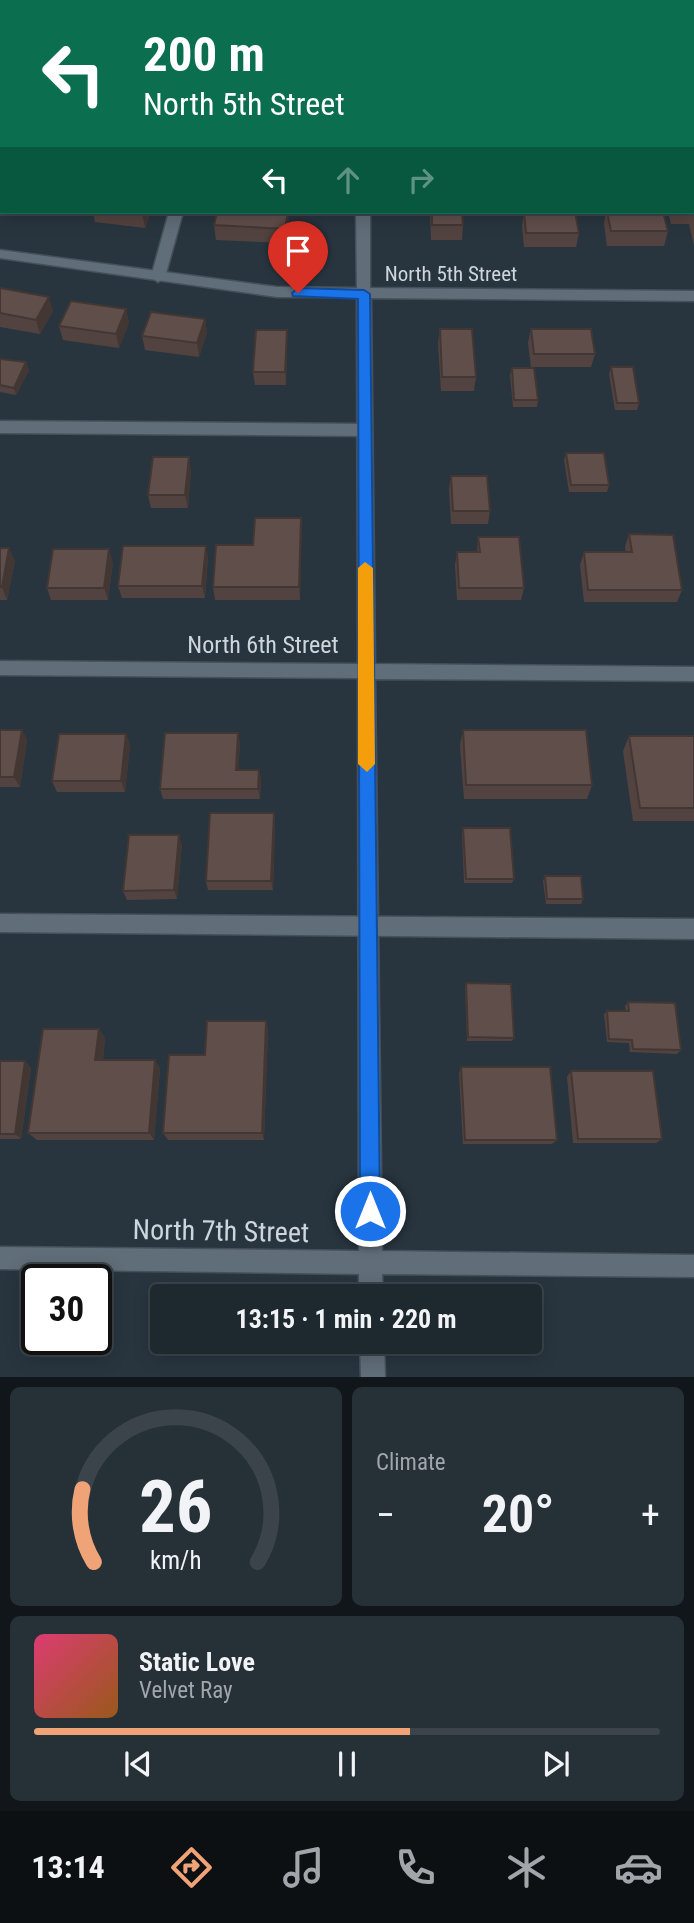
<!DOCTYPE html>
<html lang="en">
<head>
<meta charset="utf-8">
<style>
  :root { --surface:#1e282f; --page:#263037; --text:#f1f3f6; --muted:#a1a6aa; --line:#3c444b; --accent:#efa377 }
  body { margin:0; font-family:"Roboto Condensed",sans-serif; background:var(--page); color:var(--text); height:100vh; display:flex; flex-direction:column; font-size:26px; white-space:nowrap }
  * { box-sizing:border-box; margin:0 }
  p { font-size:23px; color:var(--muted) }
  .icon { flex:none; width:38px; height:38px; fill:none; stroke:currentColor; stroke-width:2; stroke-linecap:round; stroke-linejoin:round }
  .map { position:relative; height:1377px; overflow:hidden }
  .details { display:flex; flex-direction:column; gap:10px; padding:10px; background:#10161a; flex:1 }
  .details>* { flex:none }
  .guide { position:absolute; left:0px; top:0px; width:695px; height:214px; box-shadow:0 4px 18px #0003,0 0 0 2px var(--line); background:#0b6e4f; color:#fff; overflow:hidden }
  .speed { position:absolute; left:21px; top:1264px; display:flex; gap:14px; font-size:35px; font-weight:700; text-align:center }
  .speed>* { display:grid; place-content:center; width:91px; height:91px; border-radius:50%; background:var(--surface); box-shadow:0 4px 18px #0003,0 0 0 2px var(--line); line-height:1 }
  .speed .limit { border:4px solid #111; border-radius:10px; background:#fff; color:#111 }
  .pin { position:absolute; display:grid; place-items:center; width:60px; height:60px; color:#fff; margin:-72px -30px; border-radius:50% 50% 50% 0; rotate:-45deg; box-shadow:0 0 7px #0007 }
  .pin .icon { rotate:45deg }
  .me { position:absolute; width:77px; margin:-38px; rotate:0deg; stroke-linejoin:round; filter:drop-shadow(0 0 5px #0008) }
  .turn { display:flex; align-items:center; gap:24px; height:147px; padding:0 28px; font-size:32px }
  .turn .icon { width:91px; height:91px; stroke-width:2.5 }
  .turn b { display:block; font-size:49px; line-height:60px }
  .lanes { display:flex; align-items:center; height:66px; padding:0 28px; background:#0003; justify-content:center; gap:35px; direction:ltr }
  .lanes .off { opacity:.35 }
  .big { font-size:52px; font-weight:700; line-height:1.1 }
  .details .tile { flex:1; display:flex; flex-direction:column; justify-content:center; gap:10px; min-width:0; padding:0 24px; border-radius:10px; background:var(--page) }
  .details .dial { align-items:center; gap:0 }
  .dial svg { height:182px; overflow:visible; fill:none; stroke:var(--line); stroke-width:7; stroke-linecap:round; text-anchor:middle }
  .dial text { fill:var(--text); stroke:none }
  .song { display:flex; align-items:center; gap:21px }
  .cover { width:84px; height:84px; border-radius:10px; background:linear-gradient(135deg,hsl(340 70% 55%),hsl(30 70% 35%)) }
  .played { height:7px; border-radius:4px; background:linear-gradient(90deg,var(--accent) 60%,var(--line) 60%) }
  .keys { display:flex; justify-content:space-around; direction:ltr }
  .heat { display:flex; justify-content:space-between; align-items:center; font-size:38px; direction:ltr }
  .details .tiles { flex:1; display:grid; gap:10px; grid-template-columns:1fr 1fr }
  .tile:last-child { grid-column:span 2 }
  .trip { position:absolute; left:150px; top:1284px; width:392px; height:70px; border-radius:7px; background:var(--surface); box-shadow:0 4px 18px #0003,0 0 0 2px var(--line); font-weight:700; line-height:70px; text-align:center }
  .tab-bar { display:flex; height:112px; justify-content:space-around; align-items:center; background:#0c1013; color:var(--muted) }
  .tab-bar .icon { width:49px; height:49px }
  .tab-bar .on { color:var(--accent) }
  .tab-bar b { font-size:32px; color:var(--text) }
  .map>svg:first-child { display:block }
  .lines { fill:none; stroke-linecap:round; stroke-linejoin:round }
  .service-casing { stroke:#455159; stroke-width:3 }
  .minor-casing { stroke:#455159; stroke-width:3 }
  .tertiary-casing { stroke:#455159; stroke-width:3 }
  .service { fill:#606e79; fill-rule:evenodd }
  .minor { fill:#606e79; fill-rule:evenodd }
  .tertiary { fill:#606e79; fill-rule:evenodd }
  .wall { fill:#534340 }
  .shaded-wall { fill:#433734 }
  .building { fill:#604e4b; stroke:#433734; stroke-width:2 }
  .route { fill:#1a73e8; stroke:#114b97; stroke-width:2 }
  .slow { fill:#f59e0b }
  .labels { text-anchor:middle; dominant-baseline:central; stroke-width:7; stroke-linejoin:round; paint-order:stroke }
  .far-street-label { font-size:21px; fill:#ced6dd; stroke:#28353f }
  .street-label { font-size:24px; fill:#ced6dd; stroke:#28353f }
  .near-street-label { font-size:28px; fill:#ced6dd; stroke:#28353f }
</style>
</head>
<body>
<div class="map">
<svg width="694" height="1377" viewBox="0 0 694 1377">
  <rect width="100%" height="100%" fill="#28353f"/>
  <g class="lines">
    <g class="service-casing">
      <g id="service">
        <polygon points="169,212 183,212 165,277 158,282 151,277"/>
        <polygon points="0,421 363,424 371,430 363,436 0,433"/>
        <polygon points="0,914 694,919 694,939 0,932"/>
      </g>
    </g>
    <g class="minor-casing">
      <g id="minor">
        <rect x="352" y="0" width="12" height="2"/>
        <polygon points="657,0 669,0 669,2 658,2"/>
        <polygon points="693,50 694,51 694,60 693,59"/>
        <polygon points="356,212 370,212 370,288 694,291 694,301 371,298 375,664 694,667 694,681 375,679 382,1251 694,1255 694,1277 382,1274 383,1297 359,1297 359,1274 0,1269 0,1247 359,1251 358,678 0,675 0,661 358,664 357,297 277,297 0,258 0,250 277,287 357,288"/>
        <polygon points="360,1342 384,1342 385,1377 361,1377"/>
      </g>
    </g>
    <g class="tertiary-casing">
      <g id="tertiary">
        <polygon points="228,0 271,0 227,2"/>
        <polygon points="0,2 3,2 2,8 0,8"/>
      </g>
    </g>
    <use href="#service" class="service"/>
    <use href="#minor" class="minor"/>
    <use href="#tertiary" class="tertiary"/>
  </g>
  <g class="wall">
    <rect x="0" y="23" width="2" height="31"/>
    <rect x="0" y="111" width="2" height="33"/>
    <polygon points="693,178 694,178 694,246 689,224 671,224 668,212 693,212"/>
    <polygon points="43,212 69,212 68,214"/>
    <polygon points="93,212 151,212 145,228 95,222"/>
    <polygon points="430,212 462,212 463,225 462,240 431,240"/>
    <polygon points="524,212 579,233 576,247 524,247 522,226"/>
    <polygon points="606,212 663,212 668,231 664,246 607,246 604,224"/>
    <polygon points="289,223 286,243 216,240 214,225"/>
    <polygon points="0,288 53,311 40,334 0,327"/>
    <polygon points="126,309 129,323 119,348 63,340 59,326"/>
    <polygon points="205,319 207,333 199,357 145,350 142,336"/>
    <polygon points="440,329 476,377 474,391 441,391 438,343"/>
    <polygon points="531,329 595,354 591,367 531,367 528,343"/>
    <polygon points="287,330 287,344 286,385 255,385 253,372"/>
    <polygon points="0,359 29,370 16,395 0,392"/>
    <polygon points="611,367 639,403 637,410 615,410 609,374"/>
    <polygon points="512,368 538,400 537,407 513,407 510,375"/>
    <polygon points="566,453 609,485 607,492 569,492 564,460"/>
    <polygon points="191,470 188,508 151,508 148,495"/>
    <polygon points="451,476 490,511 488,524 451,524 449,489"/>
    <polygon points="301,518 300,600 215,600 213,587 253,545"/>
    <polygon points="629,534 682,590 677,602 584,602 580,565 584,552 626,552 625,547"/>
    <polygon points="478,537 524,588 521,600 457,600 455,565 457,552 477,552"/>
    <polygon points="0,548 15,561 7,600 0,600"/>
    <polygon points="208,558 205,598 122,598 118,586"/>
    <polygon points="113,562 108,600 51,600 47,588"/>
    <polygon points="0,730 22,730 27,740 20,787 0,787"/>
    <polygon points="463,730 592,785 587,799 464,799 460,745"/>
    <polygon points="126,734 130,745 125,792 57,792 52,781"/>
    <polygon points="629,736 694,736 694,821 633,821 623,751"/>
    <polygon points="240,743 238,770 259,770 261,780 260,799 163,799 160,789"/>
    <polygon points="274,813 275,823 273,890 208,890 206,881"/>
    <polygon points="463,828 514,879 512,883 464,883 462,833"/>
    <polygon points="182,844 177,899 127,900 123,891"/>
    <polygon points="545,876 583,899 581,904 546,904 543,881"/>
    <polygon points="466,983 514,1038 512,1041 467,1041 465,987"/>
    <polygon points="628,1002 681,1050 677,1054 630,1052 629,1043 607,1042 604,1014 607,1011 626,1011 625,1006"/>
    <polygon points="266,1021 268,1030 264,1140 168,1140 163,1133 205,1055"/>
    <polygon points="99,1029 105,1038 103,1060 155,1060 160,1069 154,1140 37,1140 28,1133"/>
    <polygon points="0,1061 25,1061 31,1068 21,1139 0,1139"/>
    <polygon points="461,1067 557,1140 552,1144 463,1144 459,1073"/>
    <polygon points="571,1071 662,1139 656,1143 573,1143 567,1077"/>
  </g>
  <g class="shaded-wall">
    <polygon points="143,212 151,212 145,228 142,213"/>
    <polygon points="288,212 289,223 286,243 285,229"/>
    <polygon points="49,297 53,311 40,334 36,320"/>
    <polygon points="126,309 129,323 119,348 116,334"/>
    <polygon points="205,319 207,333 199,357 197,343"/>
    <polygon points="287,330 287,344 286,385 285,372"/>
    <polygon points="26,362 29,370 16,395 14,388"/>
    <polygon points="189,457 191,470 188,508 185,495"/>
    <polygon points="301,518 302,531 300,600 299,587"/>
    <polygon points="206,546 208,558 205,598 202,586"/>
    <polygon points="9,548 15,561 7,600 2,587"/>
    <polygon points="109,549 113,562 108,600 104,588"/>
    <polygon points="22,730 27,740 20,787 14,777"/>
    <polygon points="238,733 240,743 238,780 236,770"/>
    <polygon points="126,734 130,745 125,792 121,781"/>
    <polygon points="259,770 261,780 260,799 258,789"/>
    <polygon points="274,813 275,823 273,890 271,881"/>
    <polygon points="179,835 182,844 177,899 174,890"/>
    <polygon points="266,1021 268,1030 264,1140 262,1133"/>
    <polygon points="99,1029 105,1038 102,1069 95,1060"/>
    <polygon points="155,1060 160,1069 154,1140 149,1133"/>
    <polygon points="25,1061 31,1068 21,1139 15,1134"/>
  </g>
  <g class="building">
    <polygon points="556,0 606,0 607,2 557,2"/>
    <rect x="0" y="23" width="2" height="17"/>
    <rect x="0" y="111" width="2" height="19"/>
    <rect x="693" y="153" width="1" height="21"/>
    <polygon points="693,178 694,178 694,213 693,209"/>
    <polygon points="217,212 288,212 285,229 214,225"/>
    <polygon points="432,212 462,212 463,225 432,225"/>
    <polygon points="524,212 575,212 579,233 526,233"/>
    <polygon points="607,212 663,212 668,231 611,231"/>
    <polygon points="0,288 49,297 36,320 0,313"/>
    <polygon points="71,301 126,309 116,334 59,326"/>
    <polygon points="151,312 205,319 197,343 142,336"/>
    <polygon points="440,329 472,329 476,377 442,377"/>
    <polygon points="531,329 591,329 595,354 534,354"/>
    <polygon points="256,330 287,330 285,372 253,372"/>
    <polygon points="0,359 26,362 14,388 0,385"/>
    <polygon points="611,367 633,367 639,403 617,403"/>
    <polygon points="512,368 534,368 538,400 514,400"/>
    <polygon points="566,453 604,453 609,485 571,485"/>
    <polygon points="153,457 189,457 185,495 148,495"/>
    <polygon points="451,476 487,476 490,511 453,511"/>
    <polygon points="255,518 301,518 299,587 213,587 216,545 253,545"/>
    <polygon points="629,534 673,535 682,590 588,590 584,552 632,552"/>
    <polygon points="478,537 519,537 524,588 459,588 457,552 480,552"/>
    <polygon points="123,546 206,546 202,586 118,586"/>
    <polygon points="0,548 9,548 2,587 0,587"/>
    <polygon points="53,549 109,549 104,588 47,588"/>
    <polygon points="0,730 22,730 14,777 0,777"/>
    <polygon points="463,730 586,730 592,785 466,785"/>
    <polygon points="165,733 238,733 236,770 259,770 258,789 160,789"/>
    <polygon points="59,734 126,734 121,781 52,781"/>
    <polygon points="629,736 694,736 694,808 640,808"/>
    <polygon points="210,813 274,813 271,881 206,881"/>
    <polygon points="463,828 510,828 514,879 466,879"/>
    <polygon points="129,835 179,835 174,890 123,891"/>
    <polygon points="545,876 581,876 583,899 547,899"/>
    <polygon points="466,983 511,984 514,1038 468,1037"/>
    <polygon points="628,1002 675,1003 681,1050 633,1049 632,1040 609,1039 607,1011 629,1011"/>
    <polygon points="207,1021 266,1021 262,1133 163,1133 169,1055 205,1055"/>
    <polygon points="43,1029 99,1029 95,1060 155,1060 149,1133 28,1133"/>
    <polygon points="0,1061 25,1061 15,1134 0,1134"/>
    <polygon points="461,1067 550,1067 557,1140 465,1140"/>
    <polygon points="571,1071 653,1071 662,1139 578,1139"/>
  </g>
  <polygon class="route" points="298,288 364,290 370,294 380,1211 377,1218 370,1221 363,1218 360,1211 358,299 293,296 292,293"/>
  <polygon class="slow" points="365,562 373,568 375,764 367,772 358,764 358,568"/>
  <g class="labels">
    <g class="far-street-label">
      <text x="451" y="274">North 5th Street</text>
    </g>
    <g class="street-label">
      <text x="263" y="645">North 6th Street</text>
    </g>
    <g class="near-street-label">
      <text transform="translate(221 1231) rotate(1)">North 7th Street</text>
    </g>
  </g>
</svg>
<div class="speed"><div class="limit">30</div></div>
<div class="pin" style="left:298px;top:293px;background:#d93025"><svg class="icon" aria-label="arrive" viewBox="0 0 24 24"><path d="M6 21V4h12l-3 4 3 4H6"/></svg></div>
<svg class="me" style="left:370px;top:1211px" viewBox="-20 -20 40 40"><circle r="17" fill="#1a73e8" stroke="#fff" stroke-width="3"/><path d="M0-11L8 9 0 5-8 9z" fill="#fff"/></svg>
<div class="trip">13:15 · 1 min · 220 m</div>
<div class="guide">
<div class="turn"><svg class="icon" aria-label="left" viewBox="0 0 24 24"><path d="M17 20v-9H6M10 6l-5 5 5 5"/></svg><div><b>200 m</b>North 5th Street</div></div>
<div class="lanes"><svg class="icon" aria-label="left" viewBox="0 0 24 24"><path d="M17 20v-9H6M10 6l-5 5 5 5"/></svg><svg class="icon off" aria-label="ahead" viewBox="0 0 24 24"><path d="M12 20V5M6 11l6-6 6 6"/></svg><svg class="icon off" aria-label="right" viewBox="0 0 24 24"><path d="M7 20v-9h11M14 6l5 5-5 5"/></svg></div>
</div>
</div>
<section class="details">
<div class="tiles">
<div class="tile dial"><svg viewBox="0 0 100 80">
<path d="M14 69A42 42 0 1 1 86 69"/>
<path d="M14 69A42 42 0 0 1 9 37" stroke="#efa377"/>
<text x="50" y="56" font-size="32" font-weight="700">26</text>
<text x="50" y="72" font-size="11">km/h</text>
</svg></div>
<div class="tile"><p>Climate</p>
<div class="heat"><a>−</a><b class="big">20°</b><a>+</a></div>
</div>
<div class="tile">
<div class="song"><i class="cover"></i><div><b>Static Love</b><p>Velvet Ray</p></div></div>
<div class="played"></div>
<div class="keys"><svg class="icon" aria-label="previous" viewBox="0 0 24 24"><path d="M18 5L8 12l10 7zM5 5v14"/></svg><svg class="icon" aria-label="pause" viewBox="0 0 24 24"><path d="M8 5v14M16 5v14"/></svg><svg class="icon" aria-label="next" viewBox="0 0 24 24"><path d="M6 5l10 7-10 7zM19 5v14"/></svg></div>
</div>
</div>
</section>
<nav class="tab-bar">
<b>13:14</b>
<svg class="icon on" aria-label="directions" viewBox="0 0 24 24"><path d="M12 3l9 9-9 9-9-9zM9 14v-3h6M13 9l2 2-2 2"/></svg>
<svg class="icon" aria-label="music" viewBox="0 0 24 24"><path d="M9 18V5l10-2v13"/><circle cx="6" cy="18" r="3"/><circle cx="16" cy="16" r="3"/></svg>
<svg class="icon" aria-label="phone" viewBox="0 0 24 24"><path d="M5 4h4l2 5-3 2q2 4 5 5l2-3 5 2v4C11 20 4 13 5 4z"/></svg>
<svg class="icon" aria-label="climate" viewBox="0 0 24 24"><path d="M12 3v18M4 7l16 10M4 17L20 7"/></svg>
<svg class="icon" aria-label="car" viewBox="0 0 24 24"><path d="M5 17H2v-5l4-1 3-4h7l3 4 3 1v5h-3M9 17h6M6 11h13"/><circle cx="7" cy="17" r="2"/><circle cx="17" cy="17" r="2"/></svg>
</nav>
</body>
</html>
